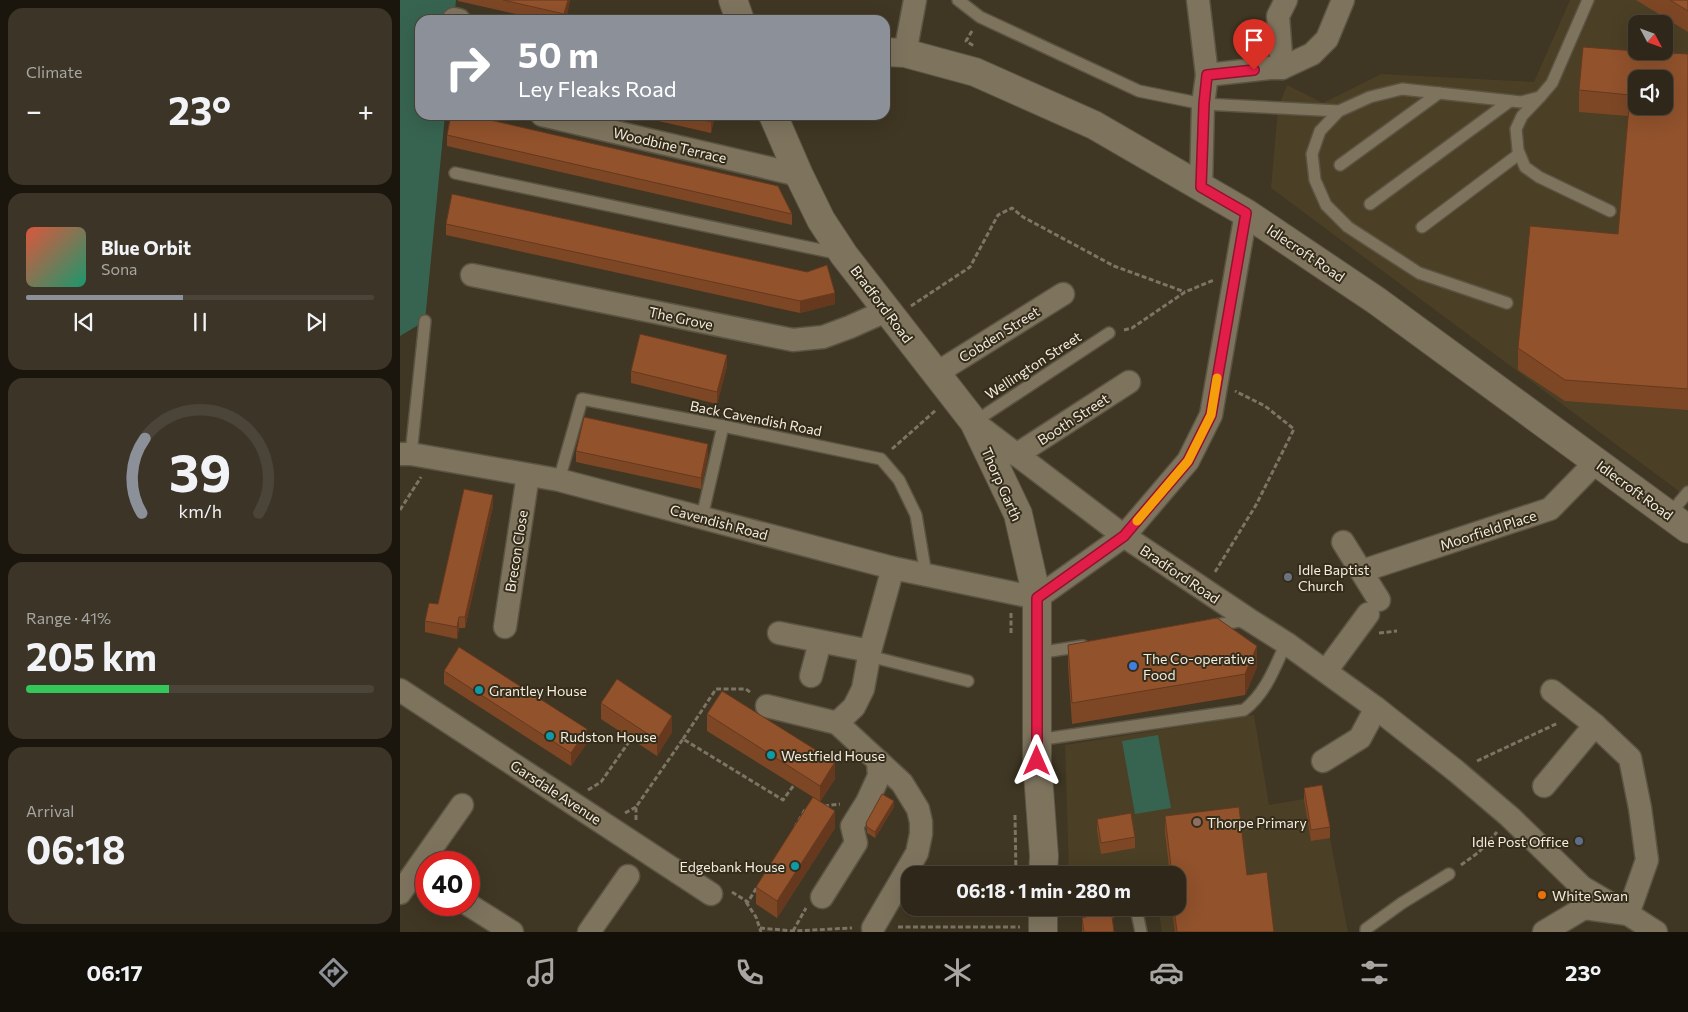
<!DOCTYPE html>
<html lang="en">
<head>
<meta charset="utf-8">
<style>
  :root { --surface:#2f281a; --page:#3b3427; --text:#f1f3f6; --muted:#a7a6a2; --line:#4a4439; --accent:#8c9099 }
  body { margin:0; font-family:Commissioner,sans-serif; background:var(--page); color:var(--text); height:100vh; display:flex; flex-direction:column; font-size:19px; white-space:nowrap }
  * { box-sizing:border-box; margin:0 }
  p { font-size:16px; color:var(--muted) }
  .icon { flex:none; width:28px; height:28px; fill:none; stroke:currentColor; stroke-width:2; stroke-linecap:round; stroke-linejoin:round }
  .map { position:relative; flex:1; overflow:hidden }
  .drawer { display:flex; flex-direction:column; gap:8px; padding:8px; background:#1a160e; width:400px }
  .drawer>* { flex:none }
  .top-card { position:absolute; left:15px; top:15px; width:475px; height:105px; border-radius:15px; box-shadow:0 5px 20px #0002,0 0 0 1px var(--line); background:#8c9099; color:#fff; overflow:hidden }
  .needle { width:32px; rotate:131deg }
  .controls { position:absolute; left:1228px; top:15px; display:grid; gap:10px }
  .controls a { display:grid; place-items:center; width:45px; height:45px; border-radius:10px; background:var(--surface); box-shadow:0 5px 20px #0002,0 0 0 1px var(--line); font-size:25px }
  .speed { position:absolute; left:15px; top:851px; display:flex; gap:10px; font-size:25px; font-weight:700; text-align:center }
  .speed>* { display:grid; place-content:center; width:65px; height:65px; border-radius:50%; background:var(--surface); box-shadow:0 5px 20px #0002,0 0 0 1px var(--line); line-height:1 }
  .speed .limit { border:8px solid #d22; background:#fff; color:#111 }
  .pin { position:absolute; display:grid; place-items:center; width:42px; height:42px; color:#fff; margin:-51px -21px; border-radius:50% 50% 50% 0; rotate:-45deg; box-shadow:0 0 5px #0007 }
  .pin .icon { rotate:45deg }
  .me { position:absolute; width:55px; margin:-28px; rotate:0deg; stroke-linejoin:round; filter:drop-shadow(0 0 4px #0008) }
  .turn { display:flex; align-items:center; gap:18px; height:105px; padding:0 20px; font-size:22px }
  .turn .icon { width:65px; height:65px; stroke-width:2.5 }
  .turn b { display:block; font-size:35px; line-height:42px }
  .big { font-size:38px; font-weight:700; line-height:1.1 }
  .drawer .widget { flex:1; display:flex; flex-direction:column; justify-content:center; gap:8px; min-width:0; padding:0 18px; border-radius:15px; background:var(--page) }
  .drawer .dial { align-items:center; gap:0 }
  .dial svg { height:130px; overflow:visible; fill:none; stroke:var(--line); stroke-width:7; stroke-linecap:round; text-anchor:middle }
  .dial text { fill:var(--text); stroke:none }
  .song { display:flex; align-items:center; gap:15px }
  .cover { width:60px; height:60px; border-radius:8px; background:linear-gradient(135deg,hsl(10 70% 55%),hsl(160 70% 35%)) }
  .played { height:5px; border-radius:2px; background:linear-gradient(90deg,var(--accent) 45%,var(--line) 45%) }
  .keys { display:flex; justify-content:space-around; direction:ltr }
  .heat { display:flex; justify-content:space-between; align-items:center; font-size:28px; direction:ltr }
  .charge { height:8px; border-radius:4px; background:linear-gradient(90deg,#34c759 41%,var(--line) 0) }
  .trip { position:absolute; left:501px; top:866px; width:285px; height:50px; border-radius:15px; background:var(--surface); box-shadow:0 5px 20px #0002,0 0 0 1px var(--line); font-weight:700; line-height:50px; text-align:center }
  .menu { display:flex; height:80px; justify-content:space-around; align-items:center; background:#13100a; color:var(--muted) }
  .menu .icon { width:35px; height:35px }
  .menu .selected { color:var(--accent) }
  .menu b { font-size:22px; color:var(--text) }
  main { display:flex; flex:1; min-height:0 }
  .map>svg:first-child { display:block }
  .built { fill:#4b3f25; fill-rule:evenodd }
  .green { fill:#376450 }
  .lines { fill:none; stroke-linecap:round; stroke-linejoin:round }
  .lane-casing { stroke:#5b5443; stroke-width:14 }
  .street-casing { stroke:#5b5443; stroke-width:25 }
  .secondary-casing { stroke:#5b5443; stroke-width:30 }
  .path { stroke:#7c7464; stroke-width:3; stroke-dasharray:5 2.5; stroke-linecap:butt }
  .lane { stroke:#7e745e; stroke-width:11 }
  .street { stroke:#7e745e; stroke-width:22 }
  .secondary { stroke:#7e745e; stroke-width:28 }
  .wall { fill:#7d4726 }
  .shaded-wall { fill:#66391f }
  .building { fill:#91522c; stroke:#66391f; fill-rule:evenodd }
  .route-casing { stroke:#92132f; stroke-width:12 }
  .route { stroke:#e11d48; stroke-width:9 }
  .slow { stroke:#f59e0b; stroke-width:9 }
  .worship-dot { fill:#6b7280; stroke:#352c19; stroke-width:2 }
  .shop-dot { fill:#3f7fe0; stroke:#352c19; stroke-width:2 }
  .culture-dot { fill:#0f9aa8; stroke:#352c19; stroke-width:2 }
  .education-dot { fill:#8d6e63; stroke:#352c19; stroke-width:2 }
  .service-dot { fill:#5c6f8a; stroke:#352c19; stroke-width:2 }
  .food-dot { fill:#e8710a; stroke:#352c19; stroke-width:2 }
  .labels { text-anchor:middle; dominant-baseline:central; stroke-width:4; stroke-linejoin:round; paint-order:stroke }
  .street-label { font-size:14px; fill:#f2ede1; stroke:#352c19 }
  .poi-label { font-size:14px; fill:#f2ede1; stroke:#352c19; text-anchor:start }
</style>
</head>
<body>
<main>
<section class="drawer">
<div class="widget"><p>Climate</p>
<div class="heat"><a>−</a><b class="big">23°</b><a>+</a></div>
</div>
<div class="widget">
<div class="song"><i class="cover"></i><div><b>Blue Orbit</b><p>Sona</p></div></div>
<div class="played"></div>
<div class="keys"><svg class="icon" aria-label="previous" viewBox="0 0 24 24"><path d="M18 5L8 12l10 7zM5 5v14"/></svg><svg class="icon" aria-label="pause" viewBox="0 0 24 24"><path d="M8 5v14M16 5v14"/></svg><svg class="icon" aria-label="next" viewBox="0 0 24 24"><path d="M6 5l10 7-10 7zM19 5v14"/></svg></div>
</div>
<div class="widget dial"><svg viewBox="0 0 100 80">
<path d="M14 69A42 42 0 1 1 86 69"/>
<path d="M14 69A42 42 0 0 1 16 23" stroke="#8c9099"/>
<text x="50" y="56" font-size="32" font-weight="700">39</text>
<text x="50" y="72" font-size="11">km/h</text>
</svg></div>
<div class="widget"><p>Range · 41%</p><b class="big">205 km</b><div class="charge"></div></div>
<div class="widget"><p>Arrival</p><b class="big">06:18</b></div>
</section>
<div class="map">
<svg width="1288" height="932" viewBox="0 0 1288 932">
  <rect width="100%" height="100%" fill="#3f3623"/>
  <g class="built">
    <path d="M1170,0H1288V498L871,188L878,108L887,85L923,103L981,74L1134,82ZM1236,24H1264V51H1236ZM1236,79H1264V106H1236Z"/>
    <polygon points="854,715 869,805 922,796 948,932 762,932 758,908 778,908 778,875 669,875 665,745"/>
  </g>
  <g class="green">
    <polygon points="0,0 56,0 54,20 20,20 20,115 45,115 25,321 0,336"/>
    <polygon points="758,735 771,808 735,814 722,741"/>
  </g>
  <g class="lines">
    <g class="lane-casing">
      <g id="lane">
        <polyline points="558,0 580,17 739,91 803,104 939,111"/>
        <polyline points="1140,97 1122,116 1116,129 1118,150 1125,167 1139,177 1210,211"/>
        <polyline points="940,165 1039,93"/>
        <polyline points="55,173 440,254"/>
        <polyline points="970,204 1110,101"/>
        <polyline points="1022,227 1119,154"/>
        <polyline points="1107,303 1019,273 948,227 926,205 915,180 912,154 920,131 939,111 970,97 1002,89 1121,102 1140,97 1152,83 1188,0"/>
        <polyline points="574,422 709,333"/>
        <polyline points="11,454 25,321"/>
        <polyline points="159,480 182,399 323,426 481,459 499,480 516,515 526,575"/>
        <polyline points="1269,515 1288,492"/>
        <polyline points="302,517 323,426"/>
        <polyline points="810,626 846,620"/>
        <polyline points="637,653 683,646"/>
        <polyline points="469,656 568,681"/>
        <path d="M637,740L844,710C866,693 875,667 886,643"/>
        <polyline points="736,908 741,932"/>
        <polyline points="966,932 966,929 1002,903 1049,874"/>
      </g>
    </g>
    <g class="street-casing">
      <g id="street">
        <polyline points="798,0 807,75 803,104 801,187"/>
        <polyline points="54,19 59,20"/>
        <polyline points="505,53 515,0"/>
        <polyline points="882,68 912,54 927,39 943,0"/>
        <polyline points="807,75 870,68 882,68 878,16 886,0"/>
        <polyline points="142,115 399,175"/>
        <polyline points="72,275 393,340 423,337 450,327 488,310"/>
        <polyline points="535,374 663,294"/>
        <polyline points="575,423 724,536 848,619 886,643 976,708 1056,771 1110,817 1182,887 1228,914 1247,860 1240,808 1230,758 1195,725 1152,691"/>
        <polyline points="0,454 11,454 159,480 493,568 637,598 724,536 788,461 811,415 846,213"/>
        <polyline points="616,455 729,382"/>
        <polyline points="943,542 979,600"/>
        <polyline points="962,571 1150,509 1197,461"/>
        <polyline points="105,627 128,475"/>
        <polyline points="379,633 470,651 493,568"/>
        <polyline points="470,651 463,689 454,707 437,723 502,783 518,809 521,822 521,834 517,853 473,928"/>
        <polyline points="926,671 968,614"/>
        <polyline points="411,676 420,642"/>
        <polyline points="0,690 311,894"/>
        <polyline points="367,706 437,723"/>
        <polyline points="923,761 960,738 976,708"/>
        <polyline points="1144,786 1195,725"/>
        <polyline points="0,893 62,805"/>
        <polyline points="422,897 456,843 452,826 467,802 479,776 478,761"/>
        <polyline points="69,905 112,932"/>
        <polyline points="189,932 228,876"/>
        <polyline points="1144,932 1184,908 1228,914 1256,932"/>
      </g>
    </g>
    <g class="secondary-casing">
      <g id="secondary">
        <polyline points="333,0 340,20"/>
        <polyline points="485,52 505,53 575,72 694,125 846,213 977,301 1288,529"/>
        <polyline points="373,115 399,175 421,220 444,255 574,422 618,514 637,598 637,761 644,856 643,875"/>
        <polyline points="643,932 643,908"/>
      </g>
    </g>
    <g class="path">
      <polyline points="572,31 566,41 574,46"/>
      <polyline points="511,306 570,267 598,215 612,208 623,217 714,266 785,292"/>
      <polyline points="724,330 732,328 785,292 814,280"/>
      <polyline points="492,449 536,410"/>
      <polyline points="0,510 21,477"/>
      <polyline points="815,572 856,505 894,429 865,406 835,391"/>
      <polyline points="611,613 611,634"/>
      <polyline points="979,633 997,631"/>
      <polyline points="283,739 316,689 346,689 351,693"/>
      <polyline points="1077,761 1158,723"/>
      <polyline points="188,790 201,782 231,739"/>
      <polyline points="424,806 440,804"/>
      <polyline points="225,813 236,807"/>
      <polyline points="615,815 616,875"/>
      <polyline points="236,820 236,807 283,739 383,800 394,785"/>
      <polyline points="395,827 406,808 410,808"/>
      <polyline points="1061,865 1079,852 1097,832"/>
      <polyline points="332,892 348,902 357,887"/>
      <polyline points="346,902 356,917 361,932"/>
      <polyline points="498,927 620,927"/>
      <polyline points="360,928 393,931 452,928"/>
      <polyline points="393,931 406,908"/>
    </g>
    <use href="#lane" class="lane"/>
    <use href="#street" class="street"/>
    <use href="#secondary" class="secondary"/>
  </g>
  <g class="wall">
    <polygon points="58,0 170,0 166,20 142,20 58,1"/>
    <polygon points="1236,0 1288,0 1288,32"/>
    <polygon points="1288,54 1288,410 1165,401 1118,370 1118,348 1218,234 1228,116 1179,112 1179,90"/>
    <polygon points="232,115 315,115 311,133"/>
    <polygon points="47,135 392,214 392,225 47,146"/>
    <polygon points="46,224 435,304 400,313 46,235"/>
    <polygon points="327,366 317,404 231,383 231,371"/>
    <polygon points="176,451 308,455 301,489 176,462"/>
    <polygon points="93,506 65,628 59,628 57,639 25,632 25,621 38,604"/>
    <polygon points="668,645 857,667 845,695 672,724 668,666"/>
    <polygon points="44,671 187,743 171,766 44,684"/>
    <polygon points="201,703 272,732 257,756 201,719"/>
    <polygon points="307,714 435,779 420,802 435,828 377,918 356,904 356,887 413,797 307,731"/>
    <polygon points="904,788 930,827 930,838 911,841 904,799"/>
    <polygon points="494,807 475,838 467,833 466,823"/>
    <polygon points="765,816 847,875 874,932 775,932 772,908 778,908 778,875 770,875 765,833"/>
    <polygon points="697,819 735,837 735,848 701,854 697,830"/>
    <polygon points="683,908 714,908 714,918 712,918 714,932 682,932 682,918 684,917"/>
  </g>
  <g class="shaded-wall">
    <polygon points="168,0 170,0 166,20 164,20 164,14"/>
    <polygon points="313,115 315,115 311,133 311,122"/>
    <polygon points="435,293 435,304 400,313 400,301"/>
    <polygon points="327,355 327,366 317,404 317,392"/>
    <polygon points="308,444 308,455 301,489 301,478"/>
    <polygon points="93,495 93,506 65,628 65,617"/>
    <polygon points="59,617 59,628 57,639 57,627"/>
    <polygon points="857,646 857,667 845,695 845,674"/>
    <polygon points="272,716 272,732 257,756 257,740"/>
    <polygon points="187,729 187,743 171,766 171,753"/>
    <polygon points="435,762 435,779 420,802 420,786"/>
    <polygon points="494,801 494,807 475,838 475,832"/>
    <polygon points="435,811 435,828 377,918 377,901"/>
  </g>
  <g class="building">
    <polygon points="103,0 168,0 164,14"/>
    <polygon points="1270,0 1288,0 1288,11"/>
    <path d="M1183,47L1236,51L1288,54V389L1165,380L1118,348L1130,226L1218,234L1230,95L1179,90ZM1236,79H1264V106H1236Z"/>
    <polygon points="51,115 68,115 378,186 392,214 47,135"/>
    <polygon points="282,115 313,115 311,122"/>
    <polygon points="52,194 407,272 427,265 435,293 400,301 46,224"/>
    <polygon points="240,334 327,355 317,392 231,371"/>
    <polygon points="184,417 308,444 301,478 176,451"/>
    <polygon points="64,489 93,495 65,617 59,617 57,627 25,621 29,603 38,604"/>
    <polygon points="817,618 857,646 845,674 672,703 668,645"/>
    <polygon points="59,647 187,729 171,753 44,671"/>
    <polygon points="217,679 272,716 257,740 201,703"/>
    <polygon points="322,691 435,762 420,786 307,714"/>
    <polygon points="922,785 930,827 911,830 904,788"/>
    <polygon points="482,794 494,801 475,832 467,827 466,823"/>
    <polygon points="413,797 435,811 377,901 356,887"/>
    <polygon points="839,807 847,875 867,872 874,932 777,932 774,908 778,908 778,875 772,875 765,816"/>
    <polygon points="731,813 735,837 701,843 697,819"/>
    <polygon points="684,908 711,908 714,932 684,932 682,918 686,917"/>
  </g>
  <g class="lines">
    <g class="route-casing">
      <polyline id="route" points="637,761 637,598 724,536 788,461 811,415 846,213 801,187 804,104 807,75 854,70"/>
    </g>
    <use href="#route" class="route"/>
    <polyline class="slow" points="737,521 788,461 811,415 817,378"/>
  </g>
  <circle class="worship-dot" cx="888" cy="577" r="5"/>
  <circle class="shop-dot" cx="733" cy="666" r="5"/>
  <g class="culture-dot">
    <circle cx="79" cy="690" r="5"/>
    <circle cx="150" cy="736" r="5"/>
    <circle cx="371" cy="755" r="5"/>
    <circle cx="395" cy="866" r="5"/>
  </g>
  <circle class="education-dot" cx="797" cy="822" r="5"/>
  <circle class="service-dot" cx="1179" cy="841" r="5"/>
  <circle class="food-dot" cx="1142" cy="895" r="5"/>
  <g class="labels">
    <g class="street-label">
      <text transform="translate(270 145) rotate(13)">Woodbine Terrace</text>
      <text transform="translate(906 253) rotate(34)">Idlecroft Road</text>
      <text transform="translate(482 304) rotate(53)">Bradford Road</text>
      <text transform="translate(281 318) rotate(12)">The Grove</text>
      <text transform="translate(599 334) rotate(-32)">Cobden Street</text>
      <text transform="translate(633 365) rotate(-33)">Wellington Street</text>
      <text transform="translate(356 418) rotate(11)">Back Cavendish Road</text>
      <text transform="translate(673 419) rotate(-33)">Booth Street</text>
      <text transform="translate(602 484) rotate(66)">Thorp Garth</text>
      <text transform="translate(1235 490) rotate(36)">Idlecroft Road</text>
      <text transform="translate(319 522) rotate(15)">Cavendish Road</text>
      <text transform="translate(1088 530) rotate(-18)">Moorfield Place</text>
      <text transform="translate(116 551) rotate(-81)">Brecon Close</text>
      <text transform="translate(780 574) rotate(34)">Bradford Road</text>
      <text transform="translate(156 792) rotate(33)">Garsdale Avenue</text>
    </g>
    <g class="poi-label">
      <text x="898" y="569">Idle Baptist<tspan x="898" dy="16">Church</tspan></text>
      <text x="743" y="658">The Co-operative<tspan x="743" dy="16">Food</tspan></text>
      <text x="89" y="690">Grantley House</text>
      <text x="160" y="736">Rudston House</text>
      <text x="381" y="755">Westfield House</text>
      <text x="807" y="822">Thorpe Primary</text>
      <text x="1169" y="841" text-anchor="end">Idle Post Office</text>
      <text x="385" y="866" text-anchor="end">Edgebank House</text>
      <text x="1152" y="895">White Swan</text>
    </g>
  </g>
</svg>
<div class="controls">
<a><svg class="needle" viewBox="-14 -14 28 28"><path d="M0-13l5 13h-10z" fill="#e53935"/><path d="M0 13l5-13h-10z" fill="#a7a6a2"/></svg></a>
<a><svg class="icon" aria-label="sound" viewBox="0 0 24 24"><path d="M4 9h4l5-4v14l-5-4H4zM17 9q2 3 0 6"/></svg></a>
</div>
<div class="speed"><div class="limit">40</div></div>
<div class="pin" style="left:854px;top:70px;background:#d93025"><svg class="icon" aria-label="arrive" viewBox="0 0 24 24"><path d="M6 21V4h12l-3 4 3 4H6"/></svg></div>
<svg class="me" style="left:637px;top:761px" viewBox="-20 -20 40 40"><path d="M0-17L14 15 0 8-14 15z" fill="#e11d48" stroke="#fff" stroke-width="4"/></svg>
<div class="trip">06:18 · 1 min · 280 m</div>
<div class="top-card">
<div class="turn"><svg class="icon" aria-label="right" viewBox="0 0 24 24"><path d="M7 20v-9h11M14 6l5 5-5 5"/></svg><div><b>50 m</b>Ley Fleaks Road</div></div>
</div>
</div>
</main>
<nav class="menu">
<b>06:17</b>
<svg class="icon selected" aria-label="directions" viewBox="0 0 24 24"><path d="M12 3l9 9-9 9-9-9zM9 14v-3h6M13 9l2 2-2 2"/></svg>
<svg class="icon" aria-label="music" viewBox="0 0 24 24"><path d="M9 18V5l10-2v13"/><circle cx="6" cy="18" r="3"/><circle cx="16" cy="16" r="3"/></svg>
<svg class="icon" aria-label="phone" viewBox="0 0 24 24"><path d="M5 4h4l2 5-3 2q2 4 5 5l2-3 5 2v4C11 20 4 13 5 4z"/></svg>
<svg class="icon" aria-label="climate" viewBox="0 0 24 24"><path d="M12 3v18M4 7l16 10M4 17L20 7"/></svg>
<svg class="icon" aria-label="car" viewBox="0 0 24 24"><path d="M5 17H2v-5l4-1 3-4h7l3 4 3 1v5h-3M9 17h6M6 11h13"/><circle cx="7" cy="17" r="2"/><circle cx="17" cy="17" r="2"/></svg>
<svg class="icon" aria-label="filters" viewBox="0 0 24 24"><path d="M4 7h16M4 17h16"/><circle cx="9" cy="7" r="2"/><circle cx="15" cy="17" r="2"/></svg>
<b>23°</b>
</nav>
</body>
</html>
